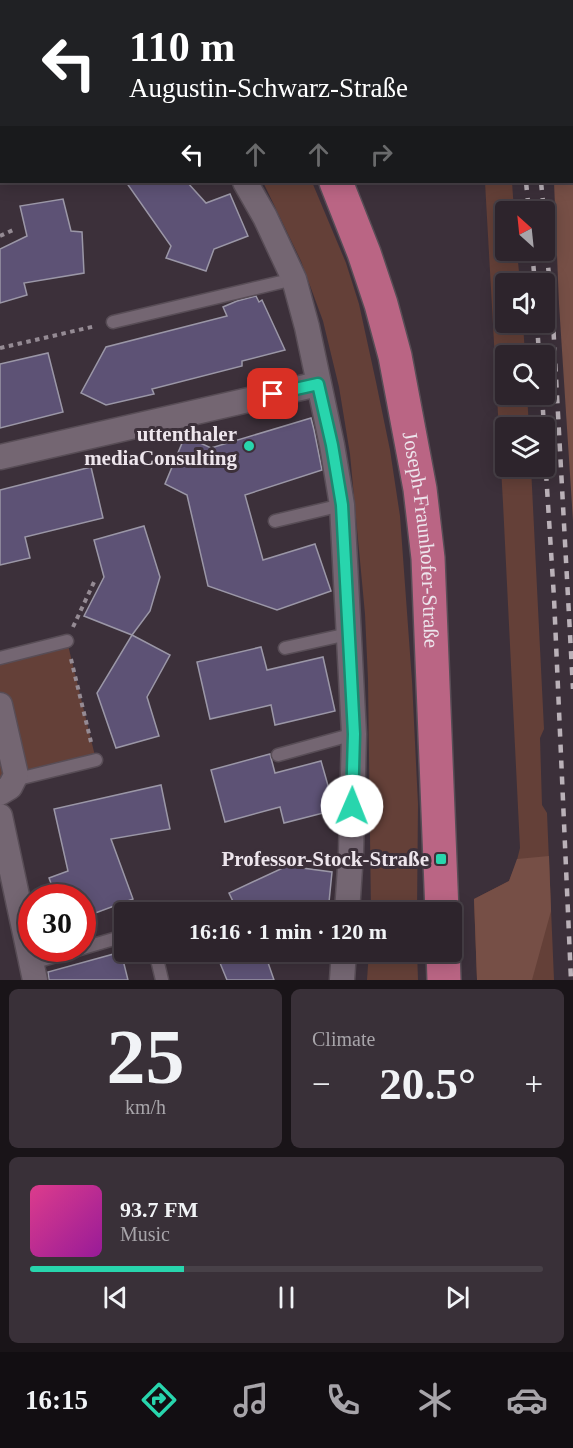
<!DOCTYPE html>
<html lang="en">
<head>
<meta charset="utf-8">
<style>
  :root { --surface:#2d242c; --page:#393038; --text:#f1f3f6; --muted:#a7a4a9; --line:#484148; --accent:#28d5ad }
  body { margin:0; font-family:Georgia,serif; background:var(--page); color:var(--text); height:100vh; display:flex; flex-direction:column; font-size:22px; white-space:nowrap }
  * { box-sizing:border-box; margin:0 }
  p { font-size:20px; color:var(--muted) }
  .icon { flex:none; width:33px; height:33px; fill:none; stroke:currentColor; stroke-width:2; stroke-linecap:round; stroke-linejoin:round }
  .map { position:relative; height:980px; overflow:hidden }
  .drawer { display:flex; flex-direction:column; gap:9px; padding:9px; background:#191418; flex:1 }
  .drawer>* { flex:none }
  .top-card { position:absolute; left:0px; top:0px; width:573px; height:183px; box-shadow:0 3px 15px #0003,0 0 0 2px var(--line); background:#202124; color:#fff; overflow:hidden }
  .needle { width:39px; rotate:333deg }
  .tools { position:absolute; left:495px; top:201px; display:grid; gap:12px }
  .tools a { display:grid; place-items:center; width:60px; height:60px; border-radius:6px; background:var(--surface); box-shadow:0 3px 15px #0003,0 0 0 2px var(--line); font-size:30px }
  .speed { position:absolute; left:18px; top:884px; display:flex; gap:12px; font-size:30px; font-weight:700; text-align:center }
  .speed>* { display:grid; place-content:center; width:78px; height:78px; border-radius:50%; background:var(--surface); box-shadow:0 3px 15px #0003,0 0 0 2px var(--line); line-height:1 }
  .speed .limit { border:9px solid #d22; background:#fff; color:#111 }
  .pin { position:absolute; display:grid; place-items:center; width:51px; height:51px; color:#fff; margin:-26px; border-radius:12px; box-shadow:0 3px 9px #0006 }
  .me { position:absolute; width:66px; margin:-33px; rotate:1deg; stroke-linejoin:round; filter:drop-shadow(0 0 4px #0008) }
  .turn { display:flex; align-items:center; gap:21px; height:126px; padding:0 30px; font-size:27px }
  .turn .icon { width:78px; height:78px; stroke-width:2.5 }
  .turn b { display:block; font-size:42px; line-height:51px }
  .lanes { display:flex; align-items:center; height:57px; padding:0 30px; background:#0003; justify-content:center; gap:30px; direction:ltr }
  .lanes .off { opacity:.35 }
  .big { font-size:45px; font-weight:600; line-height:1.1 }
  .drawer .widget { flex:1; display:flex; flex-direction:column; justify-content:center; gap:9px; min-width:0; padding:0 21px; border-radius:9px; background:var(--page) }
  .drawer .dial { align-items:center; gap:0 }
  .dial b { font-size:78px; line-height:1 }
  .song { display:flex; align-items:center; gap:18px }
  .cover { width:72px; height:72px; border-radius:9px; background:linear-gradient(135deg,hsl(330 70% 55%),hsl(300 70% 35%)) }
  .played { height:6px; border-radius:3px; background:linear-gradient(90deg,var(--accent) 30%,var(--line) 30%) }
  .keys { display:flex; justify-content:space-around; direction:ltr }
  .heat { display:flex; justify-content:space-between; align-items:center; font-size:33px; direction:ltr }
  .drawer .tiles { flex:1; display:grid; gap:9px; grid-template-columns:1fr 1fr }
  .widget:last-child { grid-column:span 2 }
  .trip { position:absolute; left:114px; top:902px; width:348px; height:60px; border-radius:6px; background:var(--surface); box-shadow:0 3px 15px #0003,0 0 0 2px var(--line); font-weight:600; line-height:60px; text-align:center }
  .tabs { display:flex; height:96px; justify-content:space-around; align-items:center; background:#120e12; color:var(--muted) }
  .tabs .icon { width:42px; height:42px }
  .tabs .active { color:var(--accent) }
  .tabs b { font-size:27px; color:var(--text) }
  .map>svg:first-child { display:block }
  .green { fill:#644038 }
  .forest { fill:#764f46 }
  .building { fill:#5d5275; stroke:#9b97a7; stroke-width:1.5 }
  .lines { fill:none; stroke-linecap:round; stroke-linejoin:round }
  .service-casing { stroke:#584d56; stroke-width:15 }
  .minor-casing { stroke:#584d56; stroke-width:27 }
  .primary-casing { stroke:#584d56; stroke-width:36 }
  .path { stroke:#958b94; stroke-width:4; stroke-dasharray:4.5 4.5; stroke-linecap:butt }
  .service { stroke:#746672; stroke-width:12 }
  .minor { stroke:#746672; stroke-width:24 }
  .primary { stroke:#ba6584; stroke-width:33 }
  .rail { stroke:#bab1b8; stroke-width:4.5; stroke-dasharray:8 8; stroke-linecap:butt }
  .route-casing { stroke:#1a8a70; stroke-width:15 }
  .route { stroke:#28d5ad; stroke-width:10 }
  .poi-dot { fill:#28d5ad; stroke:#3c303a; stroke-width:2 }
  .labels { text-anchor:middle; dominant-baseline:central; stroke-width:6; stroke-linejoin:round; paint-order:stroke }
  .poi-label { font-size:21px; font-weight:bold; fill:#ede5ec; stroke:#3c303a; text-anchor:end }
  .street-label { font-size:21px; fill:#ede5ec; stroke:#3c303a }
</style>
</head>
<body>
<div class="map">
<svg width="573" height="980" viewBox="0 0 573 980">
  <rect width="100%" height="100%" fill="#3c303a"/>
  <g class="green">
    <polygon points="263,182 312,182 346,263 359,304 376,382 390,450 400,516 412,681 418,804 417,912 371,912 368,679 365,614 350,454 339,387 323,321 301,261"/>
    <polygon points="485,182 512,182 514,211 506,212 506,250 517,251 520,283 506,284 506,322 523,323 525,355 506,356 506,394 527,395 529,427 506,428 506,466 531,467 544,729 540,738 542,805 547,813 554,980 477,980 474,899 509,881 516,864 520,848 503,503"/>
    <polygon points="67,641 96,760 14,780 0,793 0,658"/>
    <polygon points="369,951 417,951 418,980 367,980"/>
  </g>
  <g class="forest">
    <polygon points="558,0 573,0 573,521 559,304 554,182 572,182 572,2 557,1"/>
    <polygon points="549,856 551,911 532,980 477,980 474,899 509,881 517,859"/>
  </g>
  <g class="building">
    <polygon points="126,182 187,182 206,203 230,194 248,236 214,249 206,271 166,258 171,246"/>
    <polygon points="63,199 71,231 82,232 84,273 24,283 27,295 0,303 0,249 27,236 20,206"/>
    <polygon points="256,296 259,302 262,300 285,350 242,361 242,366 152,389 154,394 106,405 81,393 106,347 227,316 223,307 237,301"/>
    <polygon points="48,353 63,412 0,428 0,364"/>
    <polygon points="311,418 314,430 322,470 245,495 263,560 315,544 331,591 277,610 208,586 187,495 165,484 185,436 211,448"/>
    <polygon points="91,467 103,518 25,537 30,558 0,565 0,490"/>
    <polygon points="144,526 160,577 150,611 132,635 84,616 104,577 94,540"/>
    <polygon points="132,635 170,655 147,697 159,736 116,748 97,693"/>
    <polygon points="261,647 267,670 323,657 335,711 275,725 271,705 210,719 197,662"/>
    <polygon points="270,754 275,773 321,761 335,810 284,823 280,807 225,822 211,770"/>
    <polygon points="161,785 170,829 111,839 133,899 82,918 82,897 56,897 49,878 68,871 54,809"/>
    <polygon points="287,866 332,872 328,912 238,912 229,893"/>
    <polygon points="253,951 264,951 274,980 227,980 220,963"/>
    <polygon points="121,952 128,980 49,980 48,972"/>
  </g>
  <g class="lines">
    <g class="service-casing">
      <g id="service">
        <polyline points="113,322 294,279"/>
        <polyline points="275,521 342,505"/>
        <polyline points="285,648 348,634"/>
        <polyline points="0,658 67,641"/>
        <polyline points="278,755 354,734"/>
        <polyline points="14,780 96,760"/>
        <polyline points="155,951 162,980"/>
        <polyline points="32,963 124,936"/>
      </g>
    </g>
    <g class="minor-casing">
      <g id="minor">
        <polyline points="32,0 34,2"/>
        <polyline points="349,0 349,2"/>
        <polyline points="245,182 265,217 294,279 307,327 332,445 342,505 354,734 351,853 347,912"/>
        <polyline points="0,457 318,384"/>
        <polyline points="0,705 16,775 10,787 0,793"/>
        <polyline points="0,816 35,980"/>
        <polyline points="342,980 344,951"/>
      </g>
    </g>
    <g class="primary-casing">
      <g id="primary">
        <polyline points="217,0 218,2"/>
        <path id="s1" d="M336,182L364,253L381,304L395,356L420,489L428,558L442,912"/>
        <polyline points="443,951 444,980"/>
      </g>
    </g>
    <g class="path">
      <polyline points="0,236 13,230"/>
      <polyline points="0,348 96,326"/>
      <polyline points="73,627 95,580"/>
      <polyline points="71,659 91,742"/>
    </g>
    <use href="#service" class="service"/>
    <use href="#minor" class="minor"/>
    <use href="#primary" class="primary"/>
    <g class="rail">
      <polyline points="507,0 507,2"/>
      <polyline points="523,0 523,2"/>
      <polyline points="526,182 529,212"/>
      <polyline points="541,182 544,212"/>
      <polyline points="544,220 553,322 573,689"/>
      <polyline points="532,250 535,284"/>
      <polyline points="537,322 539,356"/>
      <polyline points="542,394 544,428"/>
      <polyline points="544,441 554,598 571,980"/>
    </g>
  </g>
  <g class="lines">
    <g class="route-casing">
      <polyline id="route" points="273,394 318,384 332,445 342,505 354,734 352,806"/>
    </g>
    <use href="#route" class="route"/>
  </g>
  <g class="poi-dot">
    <circle cx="249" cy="446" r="6"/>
    <rect x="435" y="853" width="12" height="12" rx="3"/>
  </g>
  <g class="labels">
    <g class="poi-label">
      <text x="237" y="434">uttenthaler<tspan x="237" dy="24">mediaConsulting</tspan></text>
      <text x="429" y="859">Professor-Stock-Straße</text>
    </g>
    <g class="street-label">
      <text stroke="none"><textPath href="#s1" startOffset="370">Joseph-Fraunhofer-Straße</textPath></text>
    </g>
  </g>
</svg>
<div class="tools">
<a><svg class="needle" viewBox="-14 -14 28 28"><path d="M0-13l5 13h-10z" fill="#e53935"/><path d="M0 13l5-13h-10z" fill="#a7a4a9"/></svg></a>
<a><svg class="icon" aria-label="sound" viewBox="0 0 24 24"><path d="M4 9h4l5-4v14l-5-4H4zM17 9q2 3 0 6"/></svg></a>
<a><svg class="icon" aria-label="search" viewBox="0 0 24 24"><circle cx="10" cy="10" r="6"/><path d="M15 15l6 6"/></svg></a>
<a><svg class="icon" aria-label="layers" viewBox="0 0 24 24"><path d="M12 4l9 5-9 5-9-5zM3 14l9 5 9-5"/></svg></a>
</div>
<div class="speed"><div class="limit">30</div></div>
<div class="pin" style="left:273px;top:394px;background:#d93025"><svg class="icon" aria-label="arrive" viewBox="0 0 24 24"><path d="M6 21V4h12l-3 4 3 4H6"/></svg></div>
<svg class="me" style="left:352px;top:806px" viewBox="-20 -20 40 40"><circle r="19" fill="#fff"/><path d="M0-13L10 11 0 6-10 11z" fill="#28d5ad"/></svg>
<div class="trip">16:16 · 1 min · 120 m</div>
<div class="top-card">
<div class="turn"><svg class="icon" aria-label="left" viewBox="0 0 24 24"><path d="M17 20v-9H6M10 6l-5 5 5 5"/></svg><div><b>110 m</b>Augustin-Schwarz-Straße</div></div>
<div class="lanes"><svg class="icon" aria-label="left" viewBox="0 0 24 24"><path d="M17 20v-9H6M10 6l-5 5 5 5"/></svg><svg class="icon off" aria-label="ahead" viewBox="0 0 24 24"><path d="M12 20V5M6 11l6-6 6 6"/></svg><svg class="icon off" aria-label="ahead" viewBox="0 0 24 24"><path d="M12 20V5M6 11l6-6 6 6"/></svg><svg class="icon off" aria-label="right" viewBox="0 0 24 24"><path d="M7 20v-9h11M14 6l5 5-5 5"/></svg></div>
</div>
</div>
<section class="drawer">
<div class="tiles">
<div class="widget dial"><b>25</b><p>km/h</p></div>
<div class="widget"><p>Climate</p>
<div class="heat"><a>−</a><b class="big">20.5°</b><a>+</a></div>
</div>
<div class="widget">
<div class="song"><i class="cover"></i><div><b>93.7 FM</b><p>Music</p></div></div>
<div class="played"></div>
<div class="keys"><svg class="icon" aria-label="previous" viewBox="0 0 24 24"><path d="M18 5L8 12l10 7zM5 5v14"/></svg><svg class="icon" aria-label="pause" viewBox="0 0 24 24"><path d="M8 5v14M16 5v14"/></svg><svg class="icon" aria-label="next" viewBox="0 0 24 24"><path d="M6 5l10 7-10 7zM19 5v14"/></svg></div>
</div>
</div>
</section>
<nav class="tabs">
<b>16:15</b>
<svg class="icon active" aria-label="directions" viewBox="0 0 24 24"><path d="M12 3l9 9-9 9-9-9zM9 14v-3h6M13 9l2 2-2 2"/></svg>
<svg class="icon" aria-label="music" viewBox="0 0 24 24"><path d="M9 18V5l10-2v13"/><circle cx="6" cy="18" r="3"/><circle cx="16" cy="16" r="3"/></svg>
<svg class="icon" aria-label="phone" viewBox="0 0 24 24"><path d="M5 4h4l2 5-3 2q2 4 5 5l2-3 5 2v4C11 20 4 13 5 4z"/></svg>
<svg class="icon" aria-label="climate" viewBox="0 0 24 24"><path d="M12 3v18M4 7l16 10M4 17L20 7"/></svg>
<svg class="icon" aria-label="car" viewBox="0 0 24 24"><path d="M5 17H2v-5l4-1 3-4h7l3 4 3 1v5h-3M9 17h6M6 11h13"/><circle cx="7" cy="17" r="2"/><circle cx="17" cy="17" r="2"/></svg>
</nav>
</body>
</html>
